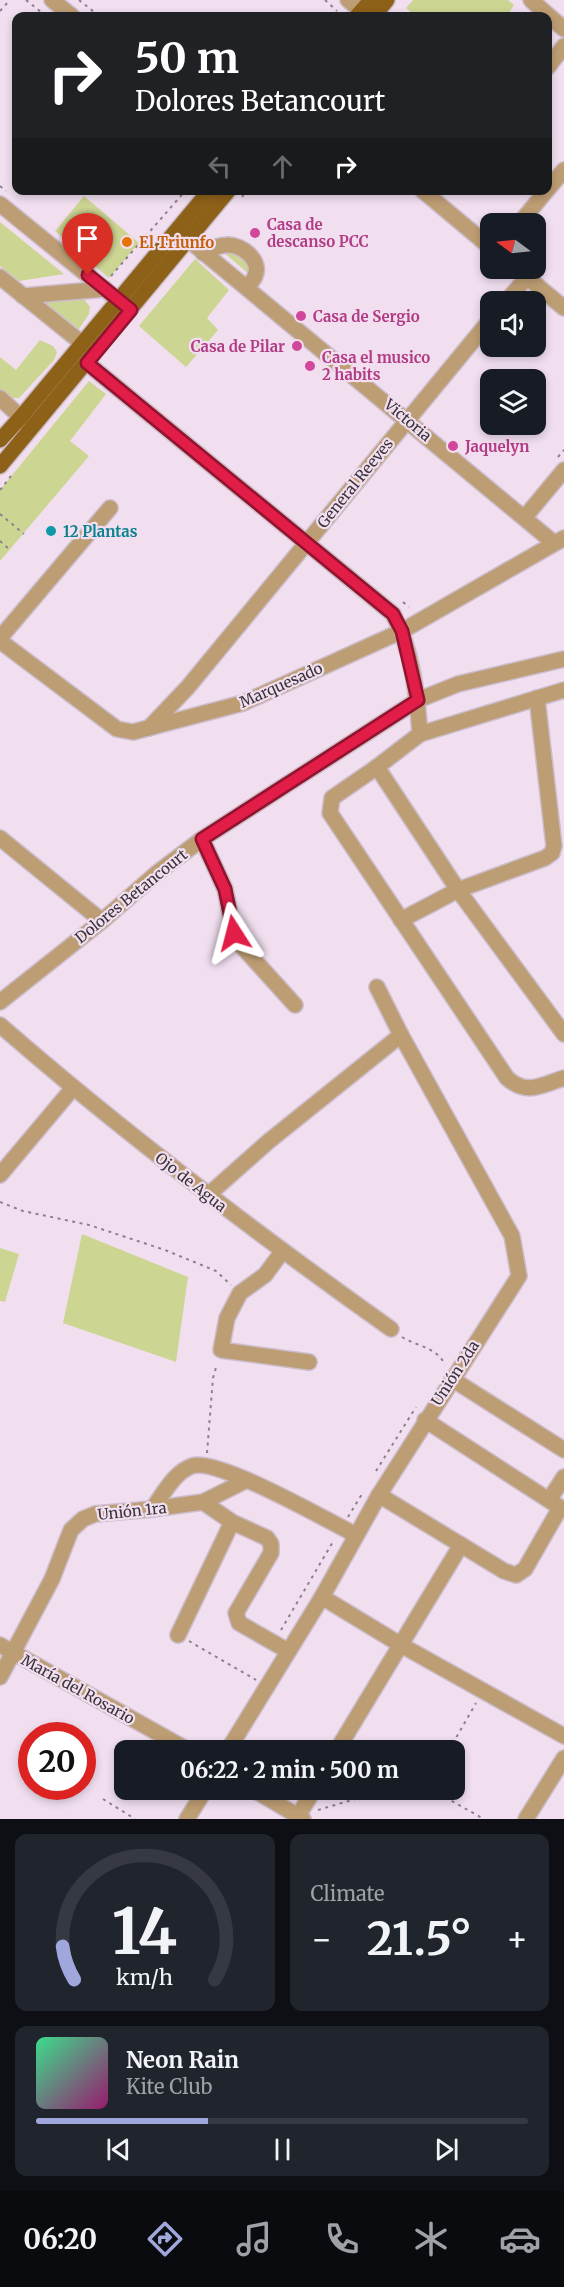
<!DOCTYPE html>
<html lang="en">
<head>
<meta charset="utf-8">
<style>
  :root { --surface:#171b24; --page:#20242c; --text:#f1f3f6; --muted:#9ea1a6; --line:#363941; --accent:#a0a7dd }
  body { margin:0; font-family:Merriweather,serif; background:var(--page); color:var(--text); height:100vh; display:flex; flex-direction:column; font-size:22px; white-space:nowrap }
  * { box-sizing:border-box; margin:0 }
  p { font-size:20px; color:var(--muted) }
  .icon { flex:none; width:33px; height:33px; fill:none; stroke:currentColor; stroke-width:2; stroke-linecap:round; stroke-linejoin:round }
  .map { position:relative; height:1819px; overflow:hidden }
  .sheet { display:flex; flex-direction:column; gap:15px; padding:15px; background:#0d0f14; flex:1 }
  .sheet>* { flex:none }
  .banner { position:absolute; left:12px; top:12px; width:540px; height:183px; border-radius:12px; box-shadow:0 3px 9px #0003; background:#202124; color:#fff; overflow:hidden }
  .needle { width:39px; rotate:285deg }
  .controls { position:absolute; left:480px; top:213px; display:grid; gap:12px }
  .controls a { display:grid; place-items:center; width:66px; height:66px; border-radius:12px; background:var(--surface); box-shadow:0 3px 9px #0003; font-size:30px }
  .speed { position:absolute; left:18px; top:1722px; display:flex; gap:12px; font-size:30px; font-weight:700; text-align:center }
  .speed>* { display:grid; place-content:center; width:78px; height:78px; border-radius:50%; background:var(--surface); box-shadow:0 3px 9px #0003; line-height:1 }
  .speed .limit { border:9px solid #d22; background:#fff; color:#111 }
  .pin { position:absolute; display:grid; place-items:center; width:51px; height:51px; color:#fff; margin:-62px -26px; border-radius:50% 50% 50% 0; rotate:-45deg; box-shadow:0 0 6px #0007 }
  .pin .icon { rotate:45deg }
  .me { position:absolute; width:66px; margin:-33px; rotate:351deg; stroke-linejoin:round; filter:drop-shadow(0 0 4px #0008) }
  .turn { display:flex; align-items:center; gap:21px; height:126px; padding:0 24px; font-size:27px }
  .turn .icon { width:78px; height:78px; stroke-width:2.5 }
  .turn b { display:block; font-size:42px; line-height:51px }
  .lanes { display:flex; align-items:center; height:57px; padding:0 24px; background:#0003; justify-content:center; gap:30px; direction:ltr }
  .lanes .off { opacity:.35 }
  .big { font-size:45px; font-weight:700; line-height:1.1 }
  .sheet .widget { flex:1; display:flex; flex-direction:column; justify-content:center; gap:9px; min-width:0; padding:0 21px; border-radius:12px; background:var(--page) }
  .sheet .dial { align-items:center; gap:0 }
  .dial svg { height:156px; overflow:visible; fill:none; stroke:var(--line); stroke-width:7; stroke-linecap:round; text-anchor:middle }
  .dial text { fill:var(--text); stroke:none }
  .song { display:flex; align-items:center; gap:18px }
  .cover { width:72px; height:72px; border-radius:9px; background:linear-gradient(135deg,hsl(150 70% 55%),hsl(320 70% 35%)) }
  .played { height:6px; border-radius:3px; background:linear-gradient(90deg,var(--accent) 35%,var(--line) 35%) }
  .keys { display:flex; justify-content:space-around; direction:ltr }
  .heat { display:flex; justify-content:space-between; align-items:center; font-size:33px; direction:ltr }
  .sheet .tiles { flex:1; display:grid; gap:15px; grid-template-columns:1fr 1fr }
  .widget:last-child { grid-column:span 2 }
  .trip { position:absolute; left:114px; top:1740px; width:351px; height:60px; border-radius:12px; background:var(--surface); box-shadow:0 3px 9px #0003; font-weight:700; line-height:60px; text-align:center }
  .dock { display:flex; height:96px; justify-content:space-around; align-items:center; background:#090b0e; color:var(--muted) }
  .dock .icon { width:42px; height:42px }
  .dock .active { color:var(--accent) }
  .dock b { font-size:27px; color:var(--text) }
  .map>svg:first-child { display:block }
  .green { fill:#ccd592 }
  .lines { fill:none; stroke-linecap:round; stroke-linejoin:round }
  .minor-casing { stroke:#ccbdcc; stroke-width:18 }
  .major-casing { stroke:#ccbdcc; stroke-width:18 }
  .path { stroke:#8c818c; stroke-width:2; stroke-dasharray:3 4.5; stroke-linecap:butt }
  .minor { stroke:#bd9d73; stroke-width:15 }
  .major { stroke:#8e6118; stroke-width:15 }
  .route-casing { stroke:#92132f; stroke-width:15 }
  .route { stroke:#e11d48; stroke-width:10 }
  .hotel-dot { fill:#d1479c; stroke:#f1dff0; stroke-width:2 }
  .food-dot { fill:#e8710a; stroke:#f1dff0; stroke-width:2 }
  .culture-dot { fill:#0f9aa8; stroke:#f1dff0; stroke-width:2 }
  .labels { text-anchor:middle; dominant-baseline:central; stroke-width:4.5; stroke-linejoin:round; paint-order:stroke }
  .hotel-label { font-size:15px; font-weight:bold; fill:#b23c85; stroke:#f1dff0; text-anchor:start }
  .food-label { font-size:15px; font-weight:bold; fill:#c56008; stroke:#f1dff0; text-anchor:start }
  .street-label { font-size:15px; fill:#3a333a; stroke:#f1dff0 }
  .culture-label { font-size:15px; font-weight:bold; fill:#0d838f; stroke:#f1dff0; text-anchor:start }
</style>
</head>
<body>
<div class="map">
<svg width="564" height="1819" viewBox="0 0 564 1819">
  <rect width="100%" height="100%" fill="#f1dff0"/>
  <g class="green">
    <polygon points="413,0 508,0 514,5 507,16 415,16 406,8"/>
    <polygon points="84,196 139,243 109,278 55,231"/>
    <polygon points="0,222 64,274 19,281 0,266"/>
    <polygon points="222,251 238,252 250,267 249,274"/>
    <polygon points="195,259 229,290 207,318 218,330 186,367 139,326"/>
    <polygon points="84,299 90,307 89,314 79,329 43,303"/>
    <polygon points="40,340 53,346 57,352 54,360 19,398 13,398 0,390 0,357 16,370"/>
    <polygon points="89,381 106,394 70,441 89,456 0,561 0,490"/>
    <polygon points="82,1234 188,1277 176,1362 63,1323"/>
    <polygon points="0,1248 19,1254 5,1302 0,1301"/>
  </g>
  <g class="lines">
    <g class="minor-casing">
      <g id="minor">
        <polyline points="52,0 72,16"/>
        <polyline points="348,0 368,16"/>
        <polyline points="531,0 564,29"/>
        <polyline points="548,67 564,46"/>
        <polyline points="548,189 564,170"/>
        <polyline points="422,190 490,247"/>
        <polyline points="0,204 128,308"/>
        <polyline points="519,224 547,190"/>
        <polyline points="179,232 554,543"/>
        <path d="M203,253C211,249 218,245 227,245C241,244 262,260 255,276C254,280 249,284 247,288"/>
        <polyline points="516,268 564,308"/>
        <polyline points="0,277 83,344"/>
        <polyline points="23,296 105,289"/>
        <polyline points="506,302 527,277"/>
        <path d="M87,363L393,614C412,649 417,694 420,734L377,767L458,890L564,1034"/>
        <polyline points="0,398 29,425"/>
        <polyline points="525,517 564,470"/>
        <polyline points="0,638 110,508"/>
        <polyline points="0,641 117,729 133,732 243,703 402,631 564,538"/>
        <polyline points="149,728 188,687 490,320"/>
        <polyline points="420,734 564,690"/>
        <path d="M377,767L332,798L330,813L507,1078C527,1096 541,1085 564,1078"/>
        <polyline points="0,838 102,921"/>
        <polyline points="202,839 225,889 234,933 238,942 295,1005"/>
        <polyline points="401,920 458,890 545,858 552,853 554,846 537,698"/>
        <polyline points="0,1002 102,921 157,873 202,839 418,700 458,684 564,659"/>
        <path d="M0,1025C125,1134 256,1233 391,1329"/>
        <polyline points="0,1175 73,1088"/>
        <polyline points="207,1196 269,1141 401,1035"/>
        <polyline points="282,1252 265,1275 240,1293 227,1318 221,1350 309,1362"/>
        <polyline points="452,1379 564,1450"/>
        <polyline points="425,1420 564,1510"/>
        <polyline points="379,1495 504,1571 516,1575 525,1569 560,1508"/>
        <polyline points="549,1500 564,1477"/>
        <polyline points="203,1502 232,1522 267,1538 271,1544 271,1553 236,1613 239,1623 288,1651"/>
        <path d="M152,1509C163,1495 174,1472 192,1466C217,1457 328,1521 356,1535"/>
        <polyline points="322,1597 401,1645 564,1736"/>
        <polyline points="178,1635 232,1522"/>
        <polyline points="0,1645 188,1750"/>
        <polyline points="0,1677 52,1579 71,1530 83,1519 95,1514 152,1509 203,1502 247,1480"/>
        <polyline points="228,1750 322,1597 379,1495 519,1276 512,1236 401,1035 377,987"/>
        <polyline points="337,1750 461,1545"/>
        <polyline points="254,1790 303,1819"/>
        <polyline points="187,1819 205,1790"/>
        <polyline points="296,1819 314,1790"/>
        <polyline points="526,1819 564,1758"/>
      </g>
    </g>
    <g class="major-casing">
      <g id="major">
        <polyline points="357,16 371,0"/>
        <polyline points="374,16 387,0"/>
        <polyline points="0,440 21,417 210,190"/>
        <polyline points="0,466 229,190"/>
      </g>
    </g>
    <g class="path">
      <polyline points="26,0 46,16"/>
      <polyline points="79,0 99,16"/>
      <polyline points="325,0 337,11"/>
      <polyline points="0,11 10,0"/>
      <polyline points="0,186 6,191"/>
      <polyline points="242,197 247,190"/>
      <polyline points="111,276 186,190"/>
      <polyline points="558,457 564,450"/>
      <polyline points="0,490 11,476"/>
      <polyline points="0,514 24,534"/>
      <polyline points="0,541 10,550"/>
      <polyline points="403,602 409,607"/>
      <polyline points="0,1202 23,1211 89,1225 165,1250 216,1271 231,1285"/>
      <path d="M402,1337C418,1347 437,1347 445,1365"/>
      <polyline points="207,1453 213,1378 217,1364"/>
      <polyline points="376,1471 416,1407"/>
      <polyline points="348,1517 362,1494"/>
      <polyline points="281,1630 334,1540"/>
      <polyline points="189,1641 256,1680"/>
      <polyline points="449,1750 476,1703"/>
      <polyline points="432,1790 484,1819"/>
      <polyline points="103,1799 135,1819"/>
      <polyline points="318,1810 386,1790"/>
    </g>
    <use href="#minor" class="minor"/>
    <use href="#major" class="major"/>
  </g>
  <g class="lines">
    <g class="route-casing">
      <polyline id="route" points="88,275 131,310 87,363 393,614 402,631 418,700 202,839 225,889 234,933"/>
    </g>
    <use href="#route" class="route"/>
  </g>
  <g class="hotel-dot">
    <circle cx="255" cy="233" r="6"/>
    <circle cx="301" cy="316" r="6"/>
    <circle cx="297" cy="346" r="6"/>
    <circle cx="310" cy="366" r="6"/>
    <circle cx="453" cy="446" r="6"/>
  </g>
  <circle class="food-dot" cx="127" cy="242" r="6"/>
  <circle class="culture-dot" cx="51" cy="531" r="6"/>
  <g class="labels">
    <g class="hotel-label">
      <text x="267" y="224">Casa de<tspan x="267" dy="17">descanso PCC</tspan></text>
      <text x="313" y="316">Casa de Sergio</text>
      <text x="285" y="346" text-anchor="end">Casa de Pilar</text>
      <text x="322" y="357">Casa el musico<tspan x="322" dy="17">2 habits</tspan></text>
      <text x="465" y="446">Jaquelyn</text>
    </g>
    <g class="food-label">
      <text x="139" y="242">El Triunfo</text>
    </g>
    <g class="street-label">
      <text transform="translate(408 420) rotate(40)">Victoria</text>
      <text transform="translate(355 483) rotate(-51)">General Reeves</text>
      <text transform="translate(281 685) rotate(-24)">Marquesado</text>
      <text transform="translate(131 896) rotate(-39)">Dolores Betancourt</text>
      <text transform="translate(191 1182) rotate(38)">Ojo de Agua</text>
      <text transform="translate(455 1373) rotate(-57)">Unión 2da</text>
      <text transform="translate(132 1511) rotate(-6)">Unión 1ra</text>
      <text transform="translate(78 1689) rotate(29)">María del Rosario</text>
    </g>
    <g class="culture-label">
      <text x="63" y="531">12 Plantas</text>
    </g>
  </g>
</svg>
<div class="controls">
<a><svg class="needle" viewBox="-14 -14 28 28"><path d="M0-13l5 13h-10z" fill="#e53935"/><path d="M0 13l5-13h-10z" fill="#9ea1a6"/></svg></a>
<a><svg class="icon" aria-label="sound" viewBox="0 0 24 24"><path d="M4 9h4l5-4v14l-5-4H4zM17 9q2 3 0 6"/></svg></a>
<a><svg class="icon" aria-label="layers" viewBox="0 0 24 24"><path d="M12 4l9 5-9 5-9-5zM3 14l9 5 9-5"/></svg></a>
</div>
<div class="speed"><div class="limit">20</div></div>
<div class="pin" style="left:88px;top:275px;background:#d93025"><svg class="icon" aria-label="arrive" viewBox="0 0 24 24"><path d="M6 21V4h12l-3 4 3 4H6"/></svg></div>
<svg class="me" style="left:234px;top:933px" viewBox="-20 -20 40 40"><path d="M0-17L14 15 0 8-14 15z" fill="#e11d48" stroke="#fff" stroke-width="4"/></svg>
<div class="trip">06:22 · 2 min · 500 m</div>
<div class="banner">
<div class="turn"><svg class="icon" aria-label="right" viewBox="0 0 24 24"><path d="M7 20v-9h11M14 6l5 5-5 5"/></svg><div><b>50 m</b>Dolores Betancourt</div></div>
<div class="lanes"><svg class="icon off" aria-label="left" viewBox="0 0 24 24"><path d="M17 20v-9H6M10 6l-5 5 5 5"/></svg><svg class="icon off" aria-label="ahead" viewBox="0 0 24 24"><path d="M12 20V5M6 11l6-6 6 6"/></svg><svg class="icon" aria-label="right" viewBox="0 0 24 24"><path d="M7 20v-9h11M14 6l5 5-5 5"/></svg></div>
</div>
</div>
<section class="sheet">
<div class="tiles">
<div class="widget dial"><svg viewBox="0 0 100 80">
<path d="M14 69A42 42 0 1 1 86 69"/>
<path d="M14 69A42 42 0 0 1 8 52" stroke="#a0a7dd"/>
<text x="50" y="56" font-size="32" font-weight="700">14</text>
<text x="50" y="72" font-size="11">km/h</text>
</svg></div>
<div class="widget"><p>Climate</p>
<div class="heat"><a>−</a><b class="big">21.5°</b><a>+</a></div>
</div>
<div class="widget">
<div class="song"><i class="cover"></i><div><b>Neon Rain</b><p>Kite Club</p></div></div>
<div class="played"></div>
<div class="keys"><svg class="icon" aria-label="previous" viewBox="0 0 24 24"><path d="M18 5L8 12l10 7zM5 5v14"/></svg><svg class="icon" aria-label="pause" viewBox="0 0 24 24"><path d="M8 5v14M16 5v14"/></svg><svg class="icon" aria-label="next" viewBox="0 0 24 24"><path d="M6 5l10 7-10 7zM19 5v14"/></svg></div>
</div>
</div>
</section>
<nav class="dock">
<b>06:20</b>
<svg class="icon active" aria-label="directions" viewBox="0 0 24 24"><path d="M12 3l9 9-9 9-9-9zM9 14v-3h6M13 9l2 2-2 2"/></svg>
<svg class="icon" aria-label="music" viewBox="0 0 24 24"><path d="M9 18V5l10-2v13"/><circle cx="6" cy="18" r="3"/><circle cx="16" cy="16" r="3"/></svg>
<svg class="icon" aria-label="phone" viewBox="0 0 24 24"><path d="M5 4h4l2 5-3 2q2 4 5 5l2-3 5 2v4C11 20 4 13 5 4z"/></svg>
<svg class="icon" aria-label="climate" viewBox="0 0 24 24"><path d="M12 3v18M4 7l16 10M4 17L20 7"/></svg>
<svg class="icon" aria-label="car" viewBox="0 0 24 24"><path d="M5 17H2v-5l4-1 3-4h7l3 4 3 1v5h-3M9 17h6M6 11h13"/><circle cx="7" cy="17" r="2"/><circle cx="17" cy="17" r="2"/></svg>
</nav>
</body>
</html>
